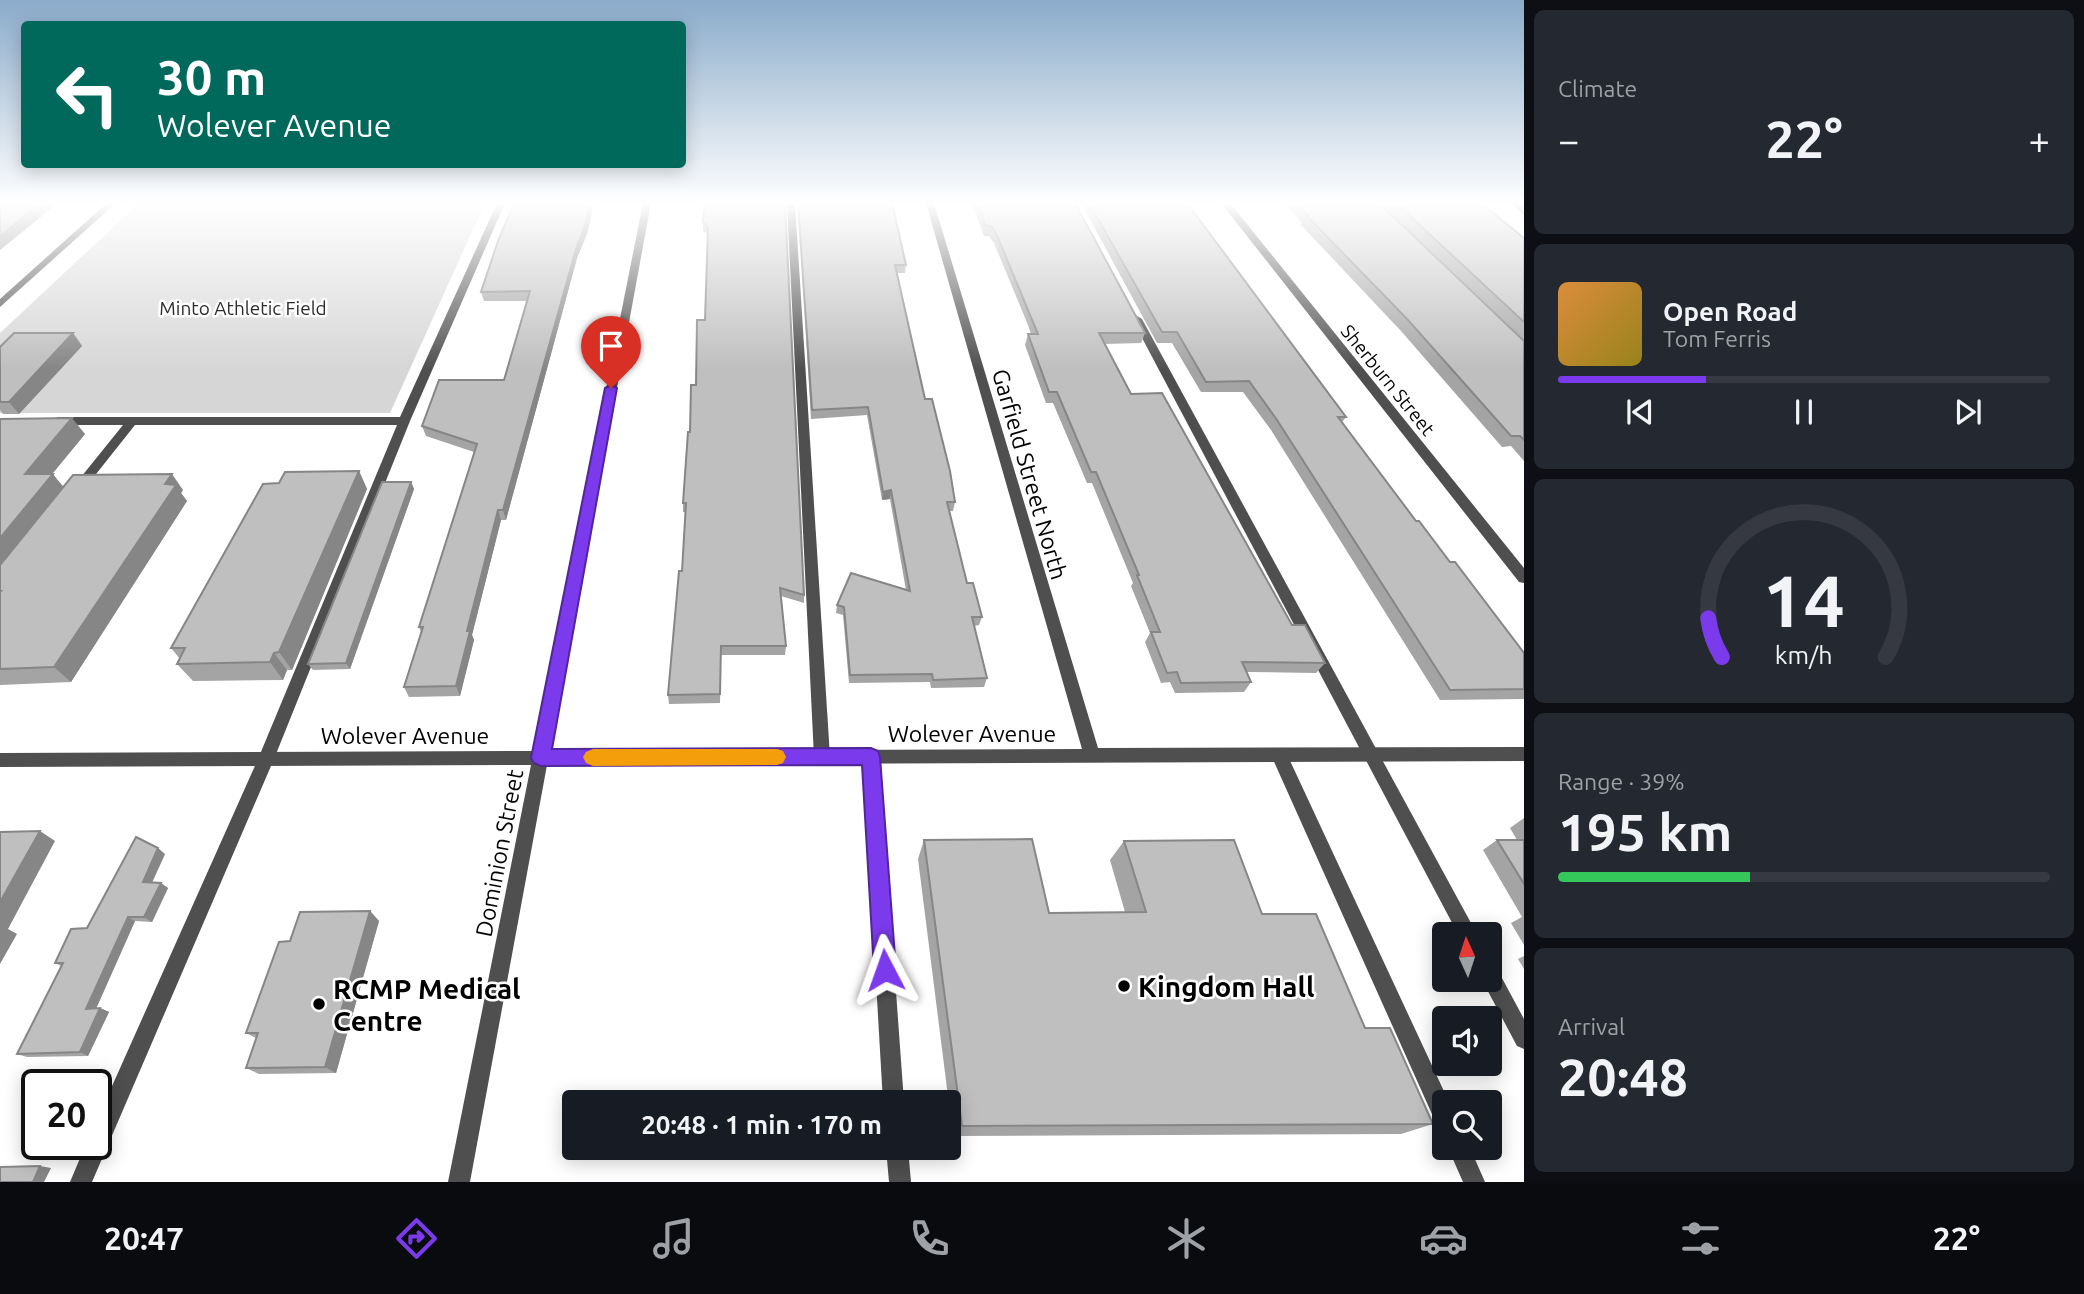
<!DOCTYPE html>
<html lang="en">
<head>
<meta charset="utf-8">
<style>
  :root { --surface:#171b24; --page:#242831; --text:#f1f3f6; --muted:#9ea1a6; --line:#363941; --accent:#7c3aed }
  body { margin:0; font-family:Ubuntu,sans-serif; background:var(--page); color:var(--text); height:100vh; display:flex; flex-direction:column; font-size:26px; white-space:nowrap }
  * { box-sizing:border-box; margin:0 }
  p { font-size:23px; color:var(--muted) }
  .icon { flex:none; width:38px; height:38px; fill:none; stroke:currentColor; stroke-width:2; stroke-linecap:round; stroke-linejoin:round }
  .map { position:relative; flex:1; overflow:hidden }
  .drawer { display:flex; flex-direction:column; gap:10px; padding:10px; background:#0d0f14; width:560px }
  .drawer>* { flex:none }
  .guide { position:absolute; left:21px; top:21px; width:665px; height:147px; border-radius:7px; box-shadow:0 4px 18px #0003; background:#00695c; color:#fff; overflow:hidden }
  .needle { width:46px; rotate:357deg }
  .fabs { position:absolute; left:1432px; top:922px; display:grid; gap:14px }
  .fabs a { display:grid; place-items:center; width:70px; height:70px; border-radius:7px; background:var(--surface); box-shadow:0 4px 18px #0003; font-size:35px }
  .speed { position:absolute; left:21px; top:1069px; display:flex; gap:14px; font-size:35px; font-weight:700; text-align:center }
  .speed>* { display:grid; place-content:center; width:91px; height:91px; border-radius:50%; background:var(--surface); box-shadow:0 4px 18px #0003; line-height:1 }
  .speed .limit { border:4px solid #111; border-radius:10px; background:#fff; color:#111 }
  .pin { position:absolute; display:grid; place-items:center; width:60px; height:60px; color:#fff; margin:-72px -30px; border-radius:50% 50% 50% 0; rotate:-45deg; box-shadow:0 0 7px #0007 }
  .pin .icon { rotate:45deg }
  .me { position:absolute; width:77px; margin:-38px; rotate:356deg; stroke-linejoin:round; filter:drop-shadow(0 0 5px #0008) }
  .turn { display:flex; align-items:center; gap:24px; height:147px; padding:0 21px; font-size:32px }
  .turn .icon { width:91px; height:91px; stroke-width:2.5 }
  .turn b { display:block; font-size:49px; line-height:60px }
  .big { font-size:52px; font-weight:600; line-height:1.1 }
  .drawer .tile { flex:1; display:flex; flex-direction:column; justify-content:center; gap:10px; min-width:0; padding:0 24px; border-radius:10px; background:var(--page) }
  .drawer .dial { align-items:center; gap:0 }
  .dial svg { height:182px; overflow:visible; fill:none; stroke:var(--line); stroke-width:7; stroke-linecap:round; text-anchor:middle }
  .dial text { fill:var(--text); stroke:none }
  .song { display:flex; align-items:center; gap:21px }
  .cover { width:84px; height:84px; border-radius:10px; background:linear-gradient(135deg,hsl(30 70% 55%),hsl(50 70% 35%)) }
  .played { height:7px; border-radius:4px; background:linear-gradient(90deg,var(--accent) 30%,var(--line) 30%) }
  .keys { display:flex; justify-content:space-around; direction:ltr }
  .heat { display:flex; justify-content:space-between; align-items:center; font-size:38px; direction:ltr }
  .charge { height:10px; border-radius:5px; background:linear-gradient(90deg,#34c759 39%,var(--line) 0) }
  .trip { position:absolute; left:562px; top:1090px; width:399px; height:70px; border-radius:7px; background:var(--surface); box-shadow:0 4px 18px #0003; font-weight:600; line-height:70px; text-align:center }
  .tab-bar { display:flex; height:112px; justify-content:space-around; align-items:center; background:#090b0e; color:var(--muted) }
  .tab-bar .icon { width:49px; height:49px }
  .tab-bar .active { color:var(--accent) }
  .tab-bar b { font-size:32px; color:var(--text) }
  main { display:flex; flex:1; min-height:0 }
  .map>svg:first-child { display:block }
  .green { fill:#d6d6d6 }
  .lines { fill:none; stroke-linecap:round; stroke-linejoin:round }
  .service { fill:#4f4f4f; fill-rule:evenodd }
  .minor { fill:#4f4f4f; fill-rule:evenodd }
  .wall { fill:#a4a4a4 }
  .shaded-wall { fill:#868686 }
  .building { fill:#bfbfbf; stroke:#868686; stroke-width:2 }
  .route { fill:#7c3aed; stroke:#51269a; stroke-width:2 }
  .slow { fill:#f59e0b }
  .poi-dot { fill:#000; stroke:#fff; stroke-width:2.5 }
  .labels { text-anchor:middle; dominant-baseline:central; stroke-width:5; stroke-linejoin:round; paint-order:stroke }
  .far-park-label { font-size:19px; fill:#2d2d2d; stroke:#fff }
  .far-street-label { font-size:19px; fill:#000; stroke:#fff }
  .street-label { font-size:23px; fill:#000; stroke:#fff }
  .near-poi-label { font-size:28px; font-weight:bold; fill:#000; stroke:#fff; text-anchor:start }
</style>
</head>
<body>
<main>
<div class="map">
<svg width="1524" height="1182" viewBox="0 0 1524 1182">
  <rect width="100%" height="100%" fill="#fff"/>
  <polygon class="green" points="139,203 485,203 390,413 0,413 0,333"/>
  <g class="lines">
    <g class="service">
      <polygon points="497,203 505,203 410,421 274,759 92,1182 70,1182 86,1144 96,1144 96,1122 258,759 397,425 135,425 81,493 77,494 71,490 73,487 123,425 58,425 52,421 58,417 400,417"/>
      <polygon points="787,203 795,203 830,757 828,762 822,764 816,762 814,757"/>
      <polygon points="1137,316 1142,319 1477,934 1458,934 1132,319"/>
      <polygon points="1279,748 1285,750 1449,1102 1444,1102 1444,1126 1436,1123 1271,755 1273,750"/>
      <polygon points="871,750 877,752 879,757 904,1102 883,1102 863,757 865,752"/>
      <polygon points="1489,964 1496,967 1524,1019 1524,1049 1517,1046 1482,980 1489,980"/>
      <polygon points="886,1148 908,1148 911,1182 889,1182"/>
      <polygon points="1448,1148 1470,1148 1485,1182 1463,1182"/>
    </g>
    <g class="minor">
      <polygon points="107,203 116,203 0,307 0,299"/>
      <polygon points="643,203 651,203 550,751 1082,749 926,203 934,203 1098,748 1524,747 1524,761 547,765 470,1182 448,1182 531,765 0,767 0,753 534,751"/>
      <polygon points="1221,203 1230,203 1524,568 1524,583 1519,582"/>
      <polygon points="1509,203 1519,203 1524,208 1524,215"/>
    </g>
  </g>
  <g class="wall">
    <polygon points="514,203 594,203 587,234 577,258 506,520 501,520 472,635 474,640 460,696 409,697 404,687 421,632 419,627 474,452 426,436 422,426 504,380 527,301 484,301 481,292"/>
    <polygon points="705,203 804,595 804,603 781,596 786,646 785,655 721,655 720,703 669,704 668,695 682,571 685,512 683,512 683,503 690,432 705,320 708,234 703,231 703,222"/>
    <polygon points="798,203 892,203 906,265 905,273 897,273 925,399 955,502 953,511 949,511 967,583 982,617 979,625 974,626 987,678 984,687 931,688 930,682 849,683 843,615 836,613 837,605 906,590 890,499 882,500 867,415 811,419"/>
    <polygon points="972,203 1075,203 1145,333 1141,343 1104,344 1131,394 1292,625 1325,663 1316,673 1246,672 1251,682 1244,692 1175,693 1170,682 1161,683 1145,642 1150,633 1131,586 1133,583 1092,483 1087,483 1053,403 1046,403 1025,345 1028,334 1031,334 1028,325 994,243 989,236 984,236"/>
    <polygon points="1081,203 1187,203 1346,417 1342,422 1416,521 1524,653 1524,699 1440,700 1271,430 1243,392 1201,392 1172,343 1157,343"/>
    <polygon points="1284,203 1379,203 1524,341 1524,461 1511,446 1502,447 1401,331 1301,225 1302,223"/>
    <polygon points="1380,203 1481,203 1524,238 1524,340"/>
    <polygon points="73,333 82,346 19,414 3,414 0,410 0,347"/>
    <polygon points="0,419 85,434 52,474 64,487 183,490 181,493 187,501 71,682 0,685"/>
    <polygon points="359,471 367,489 292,670 287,670 283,680 193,681 177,664 180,659 171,648 279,483"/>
    <polygon points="411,482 414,489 350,669 313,670 308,664"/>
    <polygon points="1524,818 1524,945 1511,923 1522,917 1483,850 1497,840 1517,840 1510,828"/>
    <polygon points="924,840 1049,913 1125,912 1110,860 1124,841 1262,914 1365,1028 1433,1124 1401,1134 953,1136 918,859"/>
    <polygon points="165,854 152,882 168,888 152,922 135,921 96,1009 100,1008 109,1012 88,1056 27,1057 17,1054 61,966 55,963 87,928"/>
    <polygon points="370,911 379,921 336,1073 259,1074 246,1068 256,1038 246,1033 290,941"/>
    <polygon points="1524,956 1524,969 1518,959"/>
  </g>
  <g class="shaded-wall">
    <polygon points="41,203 58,203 0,250 0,236"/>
    <polygon points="590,203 594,203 587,234 577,258 506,520 503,510 576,249"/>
    <polygon points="73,333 82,346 19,414 9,402"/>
    <polygon points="72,418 85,434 39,490 25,474"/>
    <polygon points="359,471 367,489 292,670 279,652"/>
    <polygon points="53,474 66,491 0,573 0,538"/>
    <polygon points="172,474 183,490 181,493 187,501 71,682 54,667 165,484"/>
    <polygon points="411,482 414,489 350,669 346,663"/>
    <polygon points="891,490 890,499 882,500 883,492"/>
    <polygon points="498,510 501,520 472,635 474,640 460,696 456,686 467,631"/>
    <polygon points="274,653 287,670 283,680 270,662"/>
    <polygon points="40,831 55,841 8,929 17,934 0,964 0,902"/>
    <polygon points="158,848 165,854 150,887 143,882"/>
    <polygon points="161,883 168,888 152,922 144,917"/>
    <polygon points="370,911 379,921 336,1073 325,1067"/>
    <polygon points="128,917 135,921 94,1013 86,1009"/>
    <polygon points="100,1008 109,1012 88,1056 80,1052"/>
    <polygon points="40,1166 51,1168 44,1182 33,1182"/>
  </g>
  <g class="building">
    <polygon points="0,203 41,203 0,236"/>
    <polygon points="514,203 590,203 585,225 576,249 503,510 498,510 467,631 470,631 456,686 404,687 423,627 419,627 477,444 422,426 439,380 504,380 530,291 481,292 498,241"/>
    <polygon points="705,203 785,203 804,595 780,588 786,646 721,646 720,694 668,695 679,571 682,571 686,503 683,503 688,432 690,432 691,385 696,385 697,320 705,320 708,227 703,222"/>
    <polygon points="798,203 892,203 906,265 895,265 925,399 932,399 950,471 955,502 947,502 967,583 973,583 982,617 972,617 987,678 933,680 932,674 850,675 844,607 837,605 851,573 910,591 891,490 883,492 868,407 812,410"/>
    <polygon points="977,203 1075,203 1145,333 1099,333 1131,394 1162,393 1292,625 1305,625 1325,663 1242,662 1251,682 1181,683 1177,672 1167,673 1151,632 1160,632 1137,575 1139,575 1096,472 1091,472 1057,392 1049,392 1028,334 1038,334 1030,315 996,233 991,226 986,226"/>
    <polygon points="1089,203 1187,203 1346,417 1338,417 1416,521 1419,521 1450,562 1455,562 1524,653 1524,689 1450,690 1277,420 1249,381 1206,382 1177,332 1162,332"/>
    <polygon points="1297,203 1379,203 1524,341 1524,440 1520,436 1511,436 1408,320 1306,215 1308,215"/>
    <polygon points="1396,203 1481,203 1524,238 1524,322"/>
    <polygon points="14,333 73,333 9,402 0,402 0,347"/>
    <polygon points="72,418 25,474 53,474 0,538 0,419"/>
    <polygon points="359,471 279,652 274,653 270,662 177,664 185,648 171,648 263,484 279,483 285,472"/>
    <polygon points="172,474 165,484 176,485 54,667 0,669 0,592 1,591 0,591 0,565 73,475"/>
    <polygon points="382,482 411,482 346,663 308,664"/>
    <polygon points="40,831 0,902 0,832"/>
    <polygon points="136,837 158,848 143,882 161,883 144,917 128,917 86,1009 100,1008 80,1052 17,1054 63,963 55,963 71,929 87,928"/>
    <polygon points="1032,839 1049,913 1146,912 1124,841 1234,840 1262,914 1316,914 1365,1028 1390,1028 1433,1124 962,1126 924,840"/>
    <polygon points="1497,840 1524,840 1524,884"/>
    <polygon points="370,911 325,1067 246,1068 258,1033 246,1033 279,942 290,941 300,912"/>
    <polygon points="40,1166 33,1182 0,1182 0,1167"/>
  </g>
  <linearGradient id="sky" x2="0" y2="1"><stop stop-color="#8aabca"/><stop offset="0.55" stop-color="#fff"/><stop offset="1" stop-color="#fff" stop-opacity="0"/></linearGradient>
  <rect width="1524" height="369" fill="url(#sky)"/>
  <polygon class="route" points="611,385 617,388 552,749 871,748 878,751 880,757 896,970 893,977 885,981 878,977 874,970 862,765 541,766 534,763 531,758 605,388"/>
  <polygon class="slow" points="593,749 777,749 783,751 786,757 783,763 777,765 593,766 586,763 583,757 586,752"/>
  <g class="poi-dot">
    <circle cx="1124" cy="986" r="7"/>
    <circle cx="319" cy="1004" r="7"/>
  </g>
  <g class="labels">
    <g class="far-park-label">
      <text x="243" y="308">Minto Athletic Field</text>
    </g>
    <g class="far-street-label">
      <text transform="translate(1388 380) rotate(51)">Sherburn Street</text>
    </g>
    <g class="street-label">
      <text transform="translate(1030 474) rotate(74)">Garfield Street North</text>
      <text x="972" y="733">Wolever Avenue</text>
      <text x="405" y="735">Wolever Avenue</text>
      <text transform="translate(499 853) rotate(-79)">Dominion Street</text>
    </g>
    <g class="near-poi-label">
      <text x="1138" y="986">Kingdom Hall</text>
      <text x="333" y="988">RCMP Medical<tspan x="333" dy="32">Centre</tspan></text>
    </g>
  </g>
</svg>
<div class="fabs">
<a><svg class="needle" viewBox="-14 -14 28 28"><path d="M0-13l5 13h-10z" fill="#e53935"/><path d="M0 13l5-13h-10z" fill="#9ea1a6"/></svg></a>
<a><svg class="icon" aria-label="sound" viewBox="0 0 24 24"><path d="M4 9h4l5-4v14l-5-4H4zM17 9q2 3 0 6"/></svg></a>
<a><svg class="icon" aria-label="search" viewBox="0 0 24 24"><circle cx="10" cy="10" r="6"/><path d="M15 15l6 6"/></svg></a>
</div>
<div class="speed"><div class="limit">20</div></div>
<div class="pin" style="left:611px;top:388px;background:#d93025"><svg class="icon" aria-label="arrive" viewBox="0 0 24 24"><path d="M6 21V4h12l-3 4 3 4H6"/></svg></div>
<svg class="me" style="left:885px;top:970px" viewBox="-20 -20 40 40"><path d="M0-17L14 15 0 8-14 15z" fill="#7c3aed" stroke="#fff" stroke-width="4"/></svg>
<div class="trip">20:48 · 1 min · 170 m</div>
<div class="guide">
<div class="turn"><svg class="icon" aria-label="left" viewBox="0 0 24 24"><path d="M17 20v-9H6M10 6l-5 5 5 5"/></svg><div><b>30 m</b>Wolever Avenue</div></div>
</div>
</div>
<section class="drawer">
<div class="tile"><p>Climate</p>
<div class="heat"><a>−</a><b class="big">22°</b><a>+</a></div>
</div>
<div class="tile">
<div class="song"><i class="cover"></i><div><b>Open Road</b><p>Tom Ferris</p></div></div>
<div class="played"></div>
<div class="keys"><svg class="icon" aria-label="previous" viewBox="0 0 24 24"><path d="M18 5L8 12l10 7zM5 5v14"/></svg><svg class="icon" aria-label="pause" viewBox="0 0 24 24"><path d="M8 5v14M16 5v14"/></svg><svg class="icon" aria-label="next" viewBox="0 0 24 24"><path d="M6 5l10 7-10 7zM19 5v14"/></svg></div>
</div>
<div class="tile dial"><svg viewBox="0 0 100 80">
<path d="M14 69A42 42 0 1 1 86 69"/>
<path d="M14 69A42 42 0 0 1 8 52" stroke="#7c3aed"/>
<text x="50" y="56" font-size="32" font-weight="700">14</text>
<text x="50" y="72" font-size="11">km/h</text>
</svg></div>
<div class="tile"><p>Range · 39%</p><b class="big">195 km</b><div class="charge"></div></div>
<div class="tile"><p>Arrival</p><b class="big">20:48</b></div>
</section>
</main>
<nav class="tab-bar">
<b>20:47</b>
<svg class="icon active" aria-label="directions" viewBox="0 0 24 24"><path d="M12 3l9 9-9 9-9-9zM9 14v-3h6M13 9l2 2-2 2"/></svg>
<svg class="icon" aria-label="music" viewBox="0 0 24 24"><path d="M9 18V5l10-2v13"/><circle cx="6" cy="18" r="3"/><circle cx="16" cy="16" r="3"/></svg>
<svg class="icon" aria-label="phone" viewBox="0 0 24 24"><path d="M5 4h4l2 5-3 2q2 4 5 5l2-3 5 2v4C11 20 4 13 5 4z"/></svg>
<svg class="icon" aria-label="climate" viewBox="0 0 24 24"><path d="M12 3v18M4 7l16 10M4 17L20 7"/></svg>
<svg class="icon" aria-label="car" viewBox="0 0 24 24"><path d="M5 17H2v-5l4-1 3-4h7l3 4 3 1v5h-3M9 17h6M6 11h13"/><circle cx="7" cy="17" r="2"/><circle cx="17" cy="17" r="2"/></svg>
<svg class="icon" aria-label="filters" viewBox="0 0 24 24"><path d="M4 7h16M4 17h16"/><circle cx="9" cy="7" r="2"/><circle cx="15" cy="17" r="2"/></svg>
<b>22°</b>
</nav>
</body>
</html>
